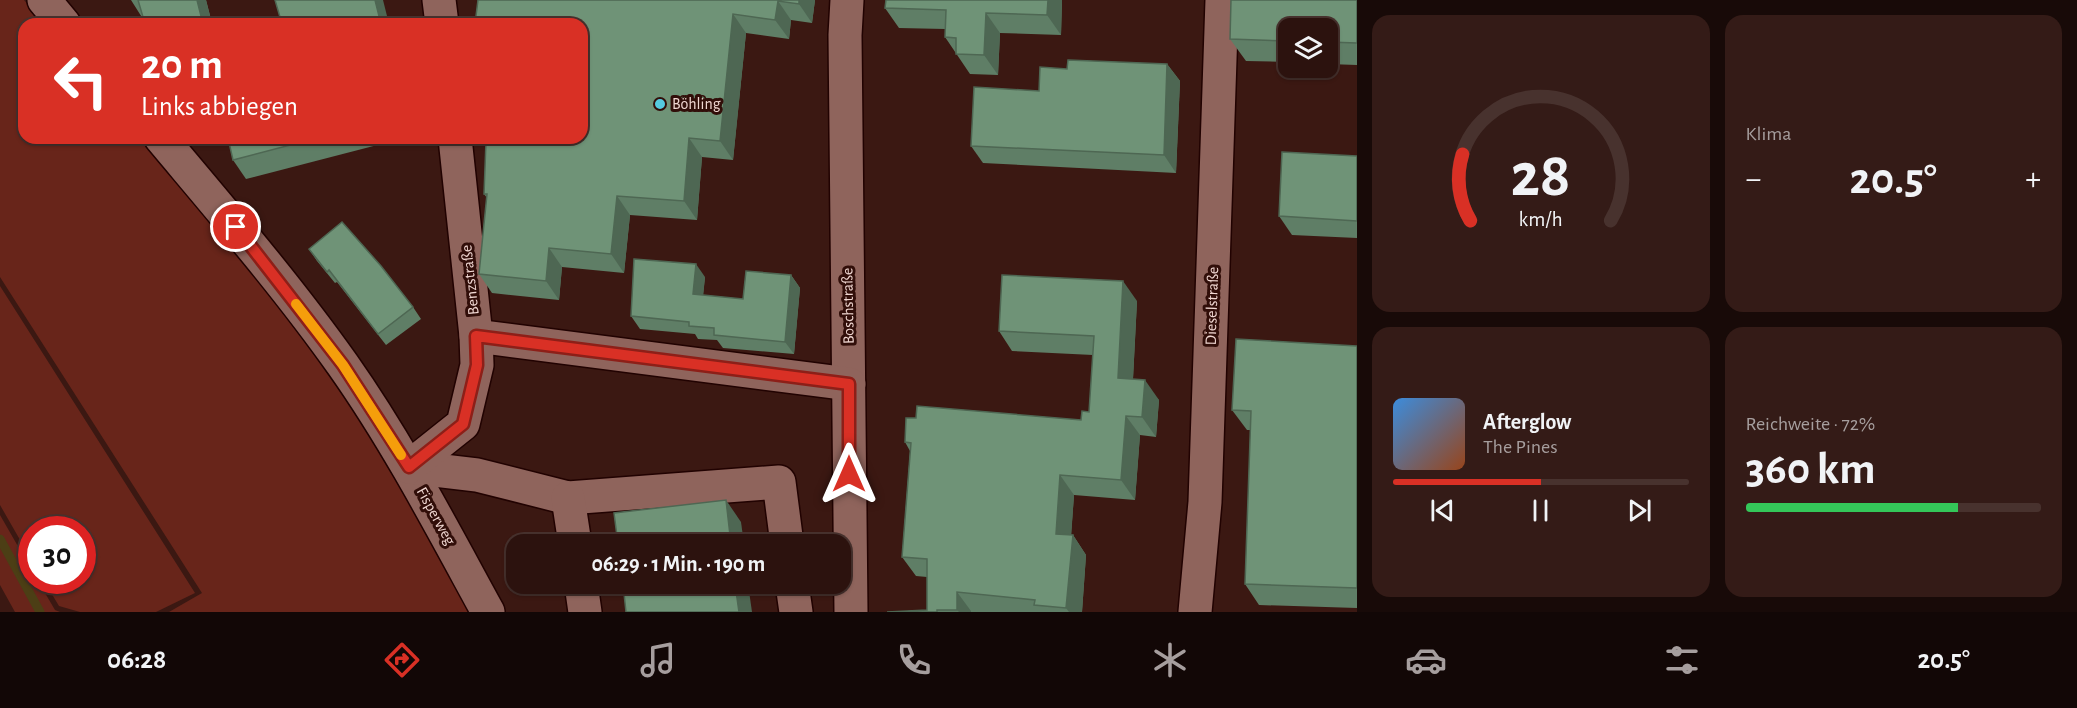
<!DOCTYPE html>
<html lang="de">
<head>
<meta charset="utf-8">
<style>
  :root { --surface:#2c120e; --page:#341b17; --text:#f1f3f6; --muted:#a69e9e; --line:#48322e; --accent:#d93025 }
  body { margin:0; font-family:"Alegreya Sans",sans-serif; background:var(--page); color:var(--text); height:100vh; display:flex; flex-direction:column; font-size:22px; white-space:nowrap }
  * { box-sizing:border-box; margin:0 }
  p { font-size:20px; color:var(--muted) }
  .icon { flex:none; width:33px; height:33px; fill:none; stroke:currentColor; stroke-width:2; stroke-linecap:round; stroke-linejoin:round }
  .map { position:relative; flex:1; overflow:hidden }
  .sheet { display:flex; flex-direction:column; gap:15px; padding:15px; background:#180a08; width:720px }
  .sheet>* { flex:none }
  .guide { position:absolute; left:18px; top:18px; width:570px; height:126px; border-radius:18px; box-shadow:0 2px 4px #0004,0 0 0 2px var(--line); background:#d93025; color:#fff; overflow:hidden }
  .fabs { position:absolute; left:1278px; top:18px; display:grid; gap:12px }
  .fabs a { display:grid; place-items:center; width:60px; height:60px; border-radius:12px; background:var(--surface); box-shadow:0 2px 4px #0004,0 0 0 2px var(--line); font-size:30px }
  .speed { position:absolute; left:18px; top:516px; display:flex; gap:12px; font-size:30px; font-weight:700; text-align:center }
  .speed>* { display:grid; place-content:center; width:78px; height:78px; border-radius:50%; background:var(--surface); box-shadow:0 2px 4px #0004,0 0 0 2px var(--line); line-height:1 }
  .speed .limit { border:9px solid #d22; background:#fff; color:#111 }
  .pin { position:absolute; display:grid; place-items:center; width:51px; height:51px; color:#fff; margin:-26px; border:3px solid #fff; border-radius:50%; box-shadow:0 2px 6px #0007 }
  .me { position:absolute; width:66px; margin:-33px; rotate:0deg; stroke-linejoin:round; filter:drop-shadow(0 0 4px #0008) }
  .turn { display:flex; align-items:center; gap:21px; height:126px; padding:0 24px; font-size:27px }
  .turn .icon { width:78px; height:78px; stroke-width:2.5 }
  .turn b { display:block; font-size:42px; line-height:51px }
  .big { font-size:45px; font-weight:700; line-height:1.1 }
  .sheet .card { flex:1; display:flex; flex-direction:column; justify-content:center; gap:9px; min-width:0; padding:0 21px; border-radius:18px; background:var(--page) }
  .sheet .dial { align-items:center; gap:0 }
  .dial svg { height:156px; overflow:visible; fill:none; stroke:var(--line); stroke-width:7; stroke-linecap:round; text-anchor:middle }
  .dial text { fill:var(--text); stroke:none }
  .song { display:flex; align-items:center; gap:18px }
  .cover { width:72px; height:72px; border-radius:9px; background:linear-gradient(135deg,hsl(210 70% 55%),hsl(20 70% 35%)) }
  .played { height:6px; border-radius:3px; background:linear-gradient(90deg,var(--accent) 50%,var(--line) 50%) }
  .keys { display:flex; justify-content:space-around; direction:ltr }
  .heat { display:flex; justify-content:space-between; align-items:center; font-size:33px; direction:ltr }
  .charge { height:9px; border-radius:4px; background:linear-gradient(90deg,#34c759 72%,var(--line) 0) }
  .sheet .tiles { flex:1; display:grid; gap:15px; grid-template-columns:repeat(2,1fr) }
  .trip { position:absolute; left:506px; top:534px; width:345px; height:60px; border-radius:18px; background:var(--surface); box-shadow:0 2px 4px #0004,0 0 0 2px var(--line); font-weight:700; line-height:60px; text-align:center }
  .tab-bar { display:flex; height:96px; justify-content:space-around; align-items:center; background:#120706; color:var(--muted) }
  .tab-bar .icon { width:42px; height:42px }
  .tab-bar .current { color:var(--accent) }
  .tab-bar b { font-size:27px; color:var(--text) }
  main { display:flex; flex:1; min-height:0 }
  .map>svg:first-child { display:block }
  .green { fill:#68251a }
  .lines { fill:none; stroke-linecap:round; stroke-linejoin:round }
  .stream { stroke:#4c3e15; stroke-width:9 }
  .minor-casing { stroke:#210201; stroke-width:36 }
  .minor { stroke:#8f645c; stroke-width:33 }
  .wall { fill:#5f7e66 }
  .shaded-wall { fill:#4e6753 }
  .building { fill:#6f9377; stroke:#4e6753; stroke-width:1.5 }
  .route-casing { stroke:#8d1f18; stroke-width:15 }
  .route { stroke:#d93025; stroke-width:10 }
  .slow { stroke:#f59e0b; stroke-width:10 }
  .poi-dot { fill:#55cadf; stroke:#310e09; stroke-width:2 }
  .labels { text-anchor:middle; dominant-baseline:central; stroke-width:6; stroke-linejoin:round; paint-order:stroke }
  .poi-label { font-size:16px; fill:#f0d7d2; stroke:#310e09; text-anchor:start }
  .street-label { font-size:16px; fill:#f0d7d2; stroke:#310e09 }
</style>
</head>
<body>
<main>
<div class="map">
<svg width="1357" height="612" viewBox="0 0 1357 612">
  <rect width="100%" height="100%" fill="#3b1812"/>
  <g class="green">
    <polygon points="0,0 24,0 44,24 24,24 24,138 142,138 243,257 357,415 473,612 169,612 202,593 0,277"/>
    <polygon points="0,286 195,593 156,612 80,612 59,606 44,581 82,580 82,530 32,530 31,559 0,505"/>
    <polygon points="0,515 31,569 32,580 38,581 55,610 60,612 15,612 0,585"/>
  </g>
  <g class="lines">
    <polyline class="stream" points="0,539 40,612"/>
    <g class="minor-casing">
      <g id="minor">
        <polyline points="44,0 64,24"/>
        <polyline points="439,0 442,24"/>
        <polyline points="847,0 845,35 851,612"/>
        <path d="M161,138C223,212 287,286 343,365C398,443 442,528 488,612"/>
        <polyline points="476,336 849,384"/>
        <polyline points="409,467 477,475 568,498 779,482 787,544"/>
        <polyline points="409,467 463,424 477,365 476,336 455,138"/>
        <polyline points="568,498 575,544"/>
        <polyline points="581,584 585,612"/>
        <polyline points="792,584 796,612"/>
        <polyline points="1195,612 1205,502 1222,0"/>
      </g>
    </g>
    <use href="#minor" class="minor"/>
  </g>
  <g class="wall">
    <polygon points="131,0 206,0 212,23 225,24 145,24 143,19"/>
    <polygon points="478,0 815,0 812,23 791,20 789,39 746,33 733,160 702,157 697,220 630,215 624,273 562,267 559,300 492,293 479,274 487,198 484,194 541,143 582,24"/>
    <polygon points="1062,0 1061,35 1000,33 998,75 970,74 945,37 945,29 899,28 885,8"/>
    <polygon points="1357,0 1357,65 1328,64 1328,28 1288,28 1288,62 1246,61 1230,39"/>
    <polygon points="1167,64 1180,81 1176,173 983,163 971,146 1067,69"/>
    <polygon points="228,138 387,138 389,142 246,179 233,160"/>
    <polygon points="1357,156 1357,238 1292,235 1279,216"/>
    <polygon points="309,249 413,307 421,319 386,345 337,282 335,283 317,261"/>
    <polygon points="791,275 800,288 794,354 723,348 717,340 698,339 695,334 640,329 631,316 705,277 703,295 743,299"/>
    <polygon points="1137,301 1133,379 1159,400 1156,437 1140,435 1135,500 1074,495 1071,535 1073,535 1086,555 1082,612 887,612 927,610 927,577 916,576 902,557 910,451 905,442 1081,420 1089,412 1093,355 1012,351 999,331"/>
    <polygon points="1357,346 1357,608 1259,605 1245,584 1251,430 1247,430 1232,410"/>
  </g>
  <g class="shaded-wall">
    <polygon points="197,0 206,0 212,24 203,24"/>
    <polygon points="375,0 383,0 389,24 381,24"/>
    <polygon points="799,0 815,0 812,23 799,4"/>
    <polygon points="1048,0 1062,0 1061,35 1047,15"/>
    <polygon points="778,1 791,20 789,39 775,20"/>
    <polygon points="986,13 1000,33 998,75 984,55"/>
    <polygon points="733,14 746,33 733,160 720,141"/>
    <polygon points="1167,64 1180,81 1176,173 1164,155"/>
    <polygon points="689,138 702,157 697,220 684,201"/>
    <polygon points="617,196 630,215 624,273 611,254"/>
    <polygon points="549,248 562,267 559,300 546,281"/>
    <polygon points="696,264 705,277 702,307 693,294"/>
    <polygon points="791,275 800,288 794,354 785,342"/>
    <polygon points="1123,281 1137,301 1132,398 1118,378"/>
    <polygon points="1145,380 1159,400 1156,437 1142,417"/>
    <polygon points="1126,416 1140,435 1135,500 1121,480"/>
    <polygon points="1060,475 1074,495 1070,553 1056,534"/>
    <polygon points="726,500 741,522 744,544 731,544"/>
    <polygon points="1073,535 1086,555 1082,612 1069,612 1066,608"/>
    <polygon points="735,584 748,584 752,612 739,612"/>
    <polygon points="957,592 971,611 971,612 959,612 957,610"/>
  </g>
  <g class="building">
    <polygon points="138,0 197,0 203,24 168,24 167,22 158,24 145,24"/>
    <polygon points="275,0 375,0 381,24 282,24"/>
    <polygon points="478,0 799,0 799,4 778,1 775,20 733,14 720,141 689,138 684,201 617,196 611,254 549,248 546,281 479,274 487,194 484,194 486,141 541,143 542,138 582,138 582,24 475,24"/>
    <polygon points="886,0 1048,0 1047,15 986,13 984,55 956,54 956,38 945,37 946,10 885,8"/>
    <polygon points="1231,0 1357,0 1357,43 1328,42 1328,28 1288,28 1288,41 1230,39"/>
    <polygon points="222,20 223,24 208,24"/>
    <polygon points="1068,60 1167,64 1164,155 971,146 974,87 1039,91 1040,67 1067,69"/>
    <polygon points="228,138 317,138 233,160"/>
    <polygon points="1282,152 1357,156 1357,221 1279,216"/>
    <polygon points="342,222 381,266 413,307 378,334 329,270 327,272 309,249"/>
    <polygon points="634,259 696,264 693,294 743,299 746,271 791,275 785,342 714,335 714,328 689,326 689,322 631,316"/>
    <polygon points="1002,275 1123,281 1118,378 1145,380 1142,417 1126,416 1121,480 1060,475 1056,534 1073,535 1066,608 1034,605 1035,600 957,592 957,610 937,610 937,612 887,612 927,610 927,559 902,557 911,443 905,442 906,418 916,418 917,406 1081,420 1082,411 1089,412 1094,336 999,331"/>
    <polygon points="1236,339 1357,346 1357,588 1245,584 1251,411 1232,410"/>
    <polygon points="726,500 731,544 618,544 614,513"/>
    <polygon points="623,584 735,584 739,612 626,612"/>
  </g>
  <g class="lines">
    <g class="route-casing">
      <polyline id="route" points="236,227 343,365 409,467 463,424 477,365 476,336 849,384 849,474"/>
    </g>
    <use href="#route" class="route"/>
    <polyline class="slow" points="296,304 343,365 401,455"/>
  </g>
  <circle class="poi-dot" cx="660" cy="104" r="6"/>
  <g class="labels">
    <g class="poi-label">
      <text x="672" y="104">Böhling</text>
    </g>
    <g class="street-label">
      <text transform="translate(470 280) rotate(-96)">Benzstraße</text>
      <text transform="translate(848 306) rotate(-91)">Boschstraße</text>
      <text transform="translate(1212 306) rotate(-88)">Dieselstraße</text>
      <text transform="translate(436 516) rotate(61)">Fisperweg</text>
    </g>
  </g>
</svg>
<div class="fabs">
<a><svg class="icon" aria-label="layers" viewBox="0 0 24 24"><path d="M12 4l9 5-9 5-9-5zM3 14l9 5 9-5"/></svg></a>
</div>
<div class="speed"><div class="limit">30</div></div>
<div class="pin" style="left:236px;top:227px;background:#d93025"><svg class="icon" aria-label="arrive" viewBox="0 0 24 24"><path d="M6 21V4h12l-3 4 3 4H6"/></svg></div>
<svg class="me" style="left:849px;top:474px" viewBox="-20 -20 40 40"><path d="M0-17L14 15 0 8-14 15z" fill="#d93025" stroke="#fff" stroke-width="4"/></svg>
<div class="trip">06:29 · 1 Min. · 190 m</div>
<div class="guide">
<div class="turn"><svg class="icon" aria-label="left" viewBox="0 0 24 24"><path d="M17 20v-9H6M10 6l-5 5 5 5"/></svg><div><b>20 m</b>Links abbiegen</div></div>
</div>
</div>
<section class="sheet">
<div class="tiles">
<div class="card dial"><svg viewBox="0 0 100 80">
<path d="M14 69A42 42 0 1 1 86 69"/>
<path d="M14 69A42 42 0 0 1 10 35" stroke="#d93025"/>
<text x="50" y="56" font-size="32" font-weight="700">28</text>
<text x="50" y="72" font-size="11">km/h</text>
</svg></div>
<div class="card"><p>Klima</p>
<div class="heat"><a>−</a><b class="big">20.5°</b><a>+</a></div>
</div>
<div class="card">
<div class="song"><i class="cover"></i><div><b>Afterglow</b><p>The Pines</p></div></div>
<div class="played"></div>
<div class="keys"><svg class="icon" aria-label="previous" viewBox="0 0 24 24"><path d="M18 5L8 12l10 7zM5 5v14"/></svg><svg class="icon" aria-label="pause" viewBox="0 0 24 24"><path d="M8 5v14M16 5v14"/></svg><svg class="icon" aria-label="next" viewBox="0 0 24 24"><path d="M6 5l10 7-10 7zM19 5v14"/></svg></div>
</div>
<div class="card"><p>Reichweite · 72%</p><b class="big">360 km</b><div class="charge"></div></div>
</div>
</section>
</main>
<nav class="tab-bar">
<b>06:28</b>
<svg class="icon current" aria-label="directions" viewBox="0 0 24 24"><path d="M12 3l9 9-9 9-9-9zM9 14v-3h6M13 9l2 2-2 2"/></svg>
<svg class="icon" aria-label="music" viewBox="0 0 24 24"><path d="M9 18V5l10-2v13"/><circle cx="6" cy="18" r="3"/><circle cx="16" cy="16" r="3"/></svg>
<svg class="icon" aria-label="phone" viewBox="0 0 24 24"><path d="M5 4h4l2 5-3 2q2 4 5 5l2-3 5 2v4C11 20 4 13 5 4z"/></svg>
<svg class="icon" aria-label="climate" viewBox="0 0 24 24"><path d="M12 3v18M4 7l16 10M4 17L20 7"/></svg>
<svg class="icon" aria-label="car" viewBox="0 0 24 24"><path d="M5 17H2v-5l4-1 3-4h7l3 4 3 1v5h-3M9 17h6M6 11h13"/><circle cx="7" cy="17" r="2"/><circle cx="17" cy="17" r="2"/></svg>
<svg class="icon" aria-label="filters" viewBox="0 0 24 24"><path d="M4 7h16M4 17h16"/><circle cx="9" cy="7" r="2"/><circle cx="15" cy="17" r="2"/></svg>
<b>20.5°</b>
</nav>
</body>
</html>
